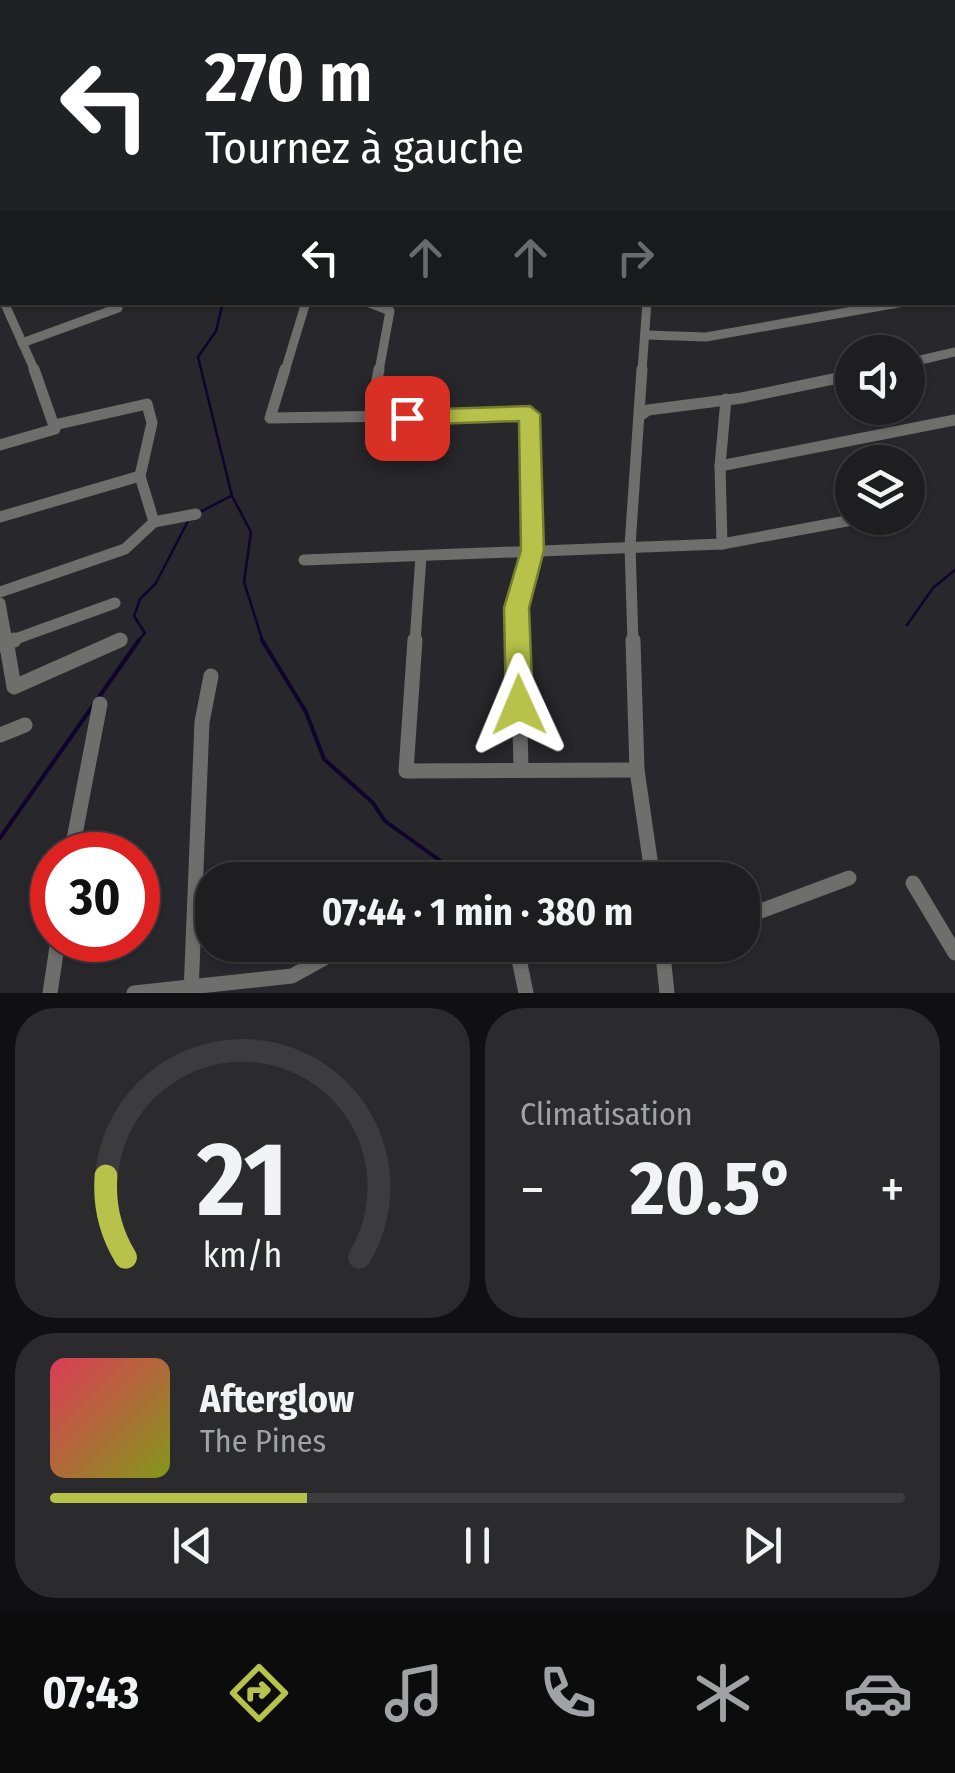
<!DOCTYPE html>
<html lang="fr">
<head>
<meta charset="utf-8">
<style>
  :root { --surface:#1e1d20; --page:#2b2a2d; --text:#f1f3f6; --muted:#a1a2a5; --line:#3c3b3e; --accent:#b6c249 }
  body { margin:0; font-family:"Fira Sans Condensed",sans-serif; background:var(--page); color:var(--text); height:100vh; display:flex; flex-direction:column; font-size:38px; white-space:nowrap }
  * { box-sizing:border-box; margin:0 }
  p { font-size:32px; color:var(--muted) }
  .icon { flex:none; width:55px; height:55px; fill:none; stroke:currentColor; stroke-width:2; stroke-linecap:round; stroke-linejoin:round }
  .map { position:relative; height:993px; overflow:hidden }
  .sheet { display:flex; flex-direction:column; gap:15px; padding:15px; background:#101012; flex:1 }
  .sheet>* { flex:none }
  .banner { position:absolute; left:0px; top:0px; width:955px; height:305px; box-shadow:0 2px 8px #0004,0 0 0 2px var(--line); background:#202124; color:#fff; overflow:hidden }
  .fabs { position:absolute; left:835px; top:335px; display:grid; gap:20px }
  .fabs a { display:grid; place-items:center; width:90px; height:90px; border-radius:50%; background:var(--surface); box-shadow:0 2px 8px #0004,0 0 0 2px var(--line); font-size:50px }
  .speed { position:absolute; left:30px; top:832px; display:flex; gap:20px; font-size:50px; font-weight:700; text-align:center }
  .speed>* { display:grid; place-content:center; width:130px; height:130px; border-radius:50%; background:var(--surface); box-shadow:0 2px 8px #0004,0 0 0 2px var(--line); line-height:1 }
  .speed .limit { border:15px solid #d22; background:#fff; color:#111 }
  .pin { position:absolute; display:grid; place-items:center; width:85px; height:85px; color:#fff; margin:-42px; border-radius:20px; box-shadow:0 5px 15px #0006 }
  .me { position:absolute; width:110px; margin:-55px; rotate:359deg; stroke-linejoin:round; filter:drop-shadow(0 0 8px #0008) }
  .turn { display:flex; align-items:center; gap:35px; height:210px; padding:0 40px; font-size:45px }
  .turn .icon { width:130px; height:130px; stroke-width:2.5 }
  .turn b { display:block; font-size:70px; line-height:85px }
  .lanes { display:flex; align-items:center; height:95px; padding:0 40px; background:#0003; justify-content:center; gap:50px; direction:ltr }
  .lanes .off { opacity:.35 }
  .big { font-size:75px; font-weight:700; line-height:1.1 }
  .sheet .widget { flex:1; display:flex; flex-direction:column; justify-content:center; gap:15px; min-width:0; padding:0 35px; border-radius:40px; background:var(--page) }
  .sheet .dial { align-items:center; gap:0 }
  .dial svg { height:260px; overflow:visible; fill:none; stroke:var(--line); stroke-width:7; stroke-linecap:round; text-anchor:middle }
  .dial text { fill:var(--text); stroke:none }
  .song { display:flex; align-items:center; gap:30px }
  .cover { width:120px; height:120px; border-radius:15px; background:linear-gradient(135deg,hsl(350 70% 55%),hsl(70 70% 35%)) }
  .played { height:10px; border-radius:5px; background:linear-gradient(90deg,var(--accent) 30%,var(--line) 30%) }
  .keys { display:flex; justify-content:space-around; direction:ltr }
  .heat { display:flex; justify-content:space-between; align-items:center; font-size:55px; direction:ltr }
  .sheet .tiles { flex:1; display:grid; gap:15px; grid-template-columns:1fr 1fr }
  .widget:last-child { grid-column:span 2 }
  .trip { position:absolute; left:195px; top:862px; width:565px; height:100px; border-radius:40px; background:var(--surface); box-shadow:0 2px 8px #0004,0 0 0 2px var(--line); font-weight:700; line-height:100px; text-align:center }
  .dock { display:flex; height:160px; justify-content:space-around; align-items:center; background:#0c0c0d; color:var(--muted) }
  .dock .icon { width:70px; height:70px }
  .dock .active { color:var(--accent) }
  .dock b { font-size:45px; color:var(--text) }
  .map>svg:first-child { display:block }
  .lines { fill:none; stroke-linecap:round; stroke-linejoin:round }
  .stream-far1 { stroke:#10032d; stroke-width:2.5 }
  .stream { stroke:#10032d; stroke-width:4 }
  .minor-far3 { stroke:#6e6e6c; stroke-width:6 }
  .minor-far2 { stroke:#6e6e6c; stroke-width:9 }
  .minor-far1 { stroke:#6e6e6c; stroke-width:11 }
  .minor { stroke:#6e6e6c; stroke-width:15 }
  .route { fill:#b6c249; stroke:#767e2f; stroke-width:2.5 }
</style>
</head>
<body>
<div class="map">
<svg width="955" height="993" viewBox="0 0 955 993">
  <rect width="100%" height="100%" fill="#28272b"/>
  <g class="lines">
    <g class="stream-far1">
      <polyline points="223,302 216,331 198,357 232,496 251,532 244,582 263,642"/>
      <polyline points="198,513 231,496"/>
      <polyline points="907,625 933,588 955,570"/>
      <polyline points="137,642 145,633 134,616 140,599 156,583 188,521"/>
    </g>
    <g class="stream">
      <polyline points="262,640 306,712 324,759 373,803 385,821 467,880"/>
      <polyline points="0,838 139,640"/>
    </g>
    <g class="minor-far3">
      <polyline points="539,0 561,2"/>
      <polyline points="587,0 608,2"/>
      <polyline points="636,2 652,2"/>
    </g>
    <g class="minor-far2">
      <polyline points="4,302 35,371"/>
      <polyline points="367,302 390,311 379,371"/>
      <polyline points="647,335 706,337 904,302"/>
      <polyline points="22,343 118,308"/>
      <polyline points="908,363 955,352"/>
      <polyline points="285,371 306,302"/>
      <polyline points="642,371 647,302"/>
    </g>
    <g class="minor-far1">
      <polyline points="285,369 270,418 530,414 532,550 517,608 518,642"/>
      <polyline points="641,415 648,410 742,398 852,375"/>
      <polyline points="370,419 379,369"/>
      <polyline points="54,425 147,404 152,423 140,476 154,522"/>
      <polyline points="0,445 55,429 34,369"/>
      <polyline points="720,466 955,420"/>
      <polyline points="0,517 140,476"/>
      <polyline points="722,544 720,466 726,399"/>
      <polyline points="304,560 722,544 863,518"/>
      <polyline points="0,592 125,549 154,522 196,514"/>
      <polyline points="0,603 7,642"/>
      <polyline points="7,642 115,603"/>
      <polyline points="115,642 122,639"/>
      <polyline points="415,642 421,556"/>
      <polyline points="633,642 630,546 642,369"/>
    </g>
    <g class="minor">
      <polyline points="6,640 14,687 120,640"/>
      <polyline points="415,640 406,771 637,770"/>
      <polyline points="518,640 521,770"/>
      <polyline points="633,640 637,770 653,880"/>
      <polyline points="0,645 14,640"/>
      <polyline points="0,735 25,725"/>
      <polyline points="71,855 100,704"/>
      <polyline points="913,883 955,953"/>
      <polyline points="742,918 849,878"/>
      <polyline points="516,945 526,993"/>
      <polyline points="662,945 667,993"/>
      <polyline points="50,993 58,940"/>
      <polyline points="134,993 292,976 328,956"/>
      <polyline points="191,993 202,722 211,676"/>
    </g>
  </g>
  <polygon class="route" points="530,406 540,414 544,550 529,608 533,705 529,714 519,718 510,714 506,705 504,608 521,550 519,421 407,425 396,418 407,410"/>
</svg>
<div class="fabs">
<a><svg class="icon" aria-label="sound" viewBox="0 0 24 24"><path d="M4 9h4l5-4v14l-5-4H4zM17 9q2 3 0 6"/></svg></a>
<a><svg class="icon" aria-label="layers" viewBox="0 0 24 24"><path d="M12 4l9 5-9 5-9-5zM3 14l9 5 9-5"/></svg></a>
</div>
<div class="speed"><div class="limit">30</div></div>
<div class="pin" style="left:407px;top:418px;background:#d93025"><svg class="icon" aria-label="arrive" viewBox="0 0 24 24"><path d="M6 21V4h12l-3 4 3 4H6"/></svg></div>
<svg class="me" style="left:519px;top:705px" viewBox="-20 -20 40 40"><path d="M0-17L14 15 0 8-14 15z" fill="#b6c249" stroke="#fff" stroke-width="4"/></svg>
<div class="trip">07:44 · 1 min · 380 m</div>
<div class="banner">
<div class="turn"><svg class="icon" aria-label="left" viewBox="0 0 24 24"><path d="M17 20v-9H6M10 6l-5 5 5 5"/></svg><div><b>270 m</b>Tournez à gauche</div></div>
<div class="lanes"><svg class="icon" aria-label="left" viewBox="0 0 24 24"><path d="M17 20v-9H6M10 6l-5 5 5 5"/></svg><svg class="icon off" aria-label="ahead" viewBox="0 0 24 24"><path d="M12 20V5M6 11l6-6 6 6"/></svg><svg class="icon off" aria-label="ahead" viewBox="0 0 24 24"><path d="M12 20V5M6 11l6-6 6 6"/></svg><svg class="icon off" aria-label="right" viewBox="0 0 24 24"><path d="M7 20v-9h11M14 6l5 5-5 5"/></svg></div>
</div>
</div>
<section class="sheet">
<div class="tiles">
<div class="widget dial"><svg viewBox="0 0 100 80">
<path d="M14 69A42 42 0 1 1 86 69"/>
<path d="M14 69A42 42 0 0 1 8 44" stroke="#b6c249"/>
<text x="50" y="56" font-size="32" font-weight="700">21</text>
<text x="50" y="72" font-size="11">km/h</text>
</svg></div>
<div class="widget"><p>Climatisation</p>
<div class="heat"><a>−</a><b class="big">20.5°</b><a>+</a></div>
</div>
<div class="widget">
<div class="song"><i class="cover"></i><div><b>Afterglow</b><p>The Pines</p></div></div>
<div class="played"></div>
<div class="keys"><svg class="icon" aria-label="previous" viewBox="0 0 24 24"><path d="M18 5L8 12l10 7zM5 5v14"/></svg><svg class="icon" aria-label="pause" viewBox="0 0 24 24"><path d="M8 5v14M16 5v14"/></svg><svg class="icon" aria-label="next" viewBox="0 0 24 24"><path d="M6 5l10 7-10 7zM19 5v14"/></svg></div>
</div>
</div>
</section>
<nav class="dock">
<b>07:43</b>
<svg class="icon active" aria-label="directions" viewBox="0 0 24 24"><path d="M12 3l9 9-9 9-9-9zM9 14v-3h6M13 9l2 2-2 2"/></svg>
<svg class="icon" aria-label="music" viewBox="0 0 24 24"><path d="M9 18V5l10-2v13"/><circle cx="6" cy="18" r="3"/><circle cx="16" cy="16" r="3"/></svg>
<svg class="icon" aria-label="phone" viewBox="0 0 24 24"><path d="M5 4h4l2 5-3 2q2 4 5 5l2-3 5 2v4C11 20 4 13 5 4z"/></svg>
<svg class="icon" aria-label="climate" viewBox="0 0 24 24"><path d="M12 3v18M4 7l16 10M4 17L20 7"/></svg>
<svg class="icon" aria-label="car" viewBox="0 0 24 24"><path d="M5 17H2v-5l4-1 3-4h7l3 4 3 1v5h-3M9 17h6M6 11h13"/><circle cx="7" cy="17" r="2"/><circle cx="17" cy="17" r="2"/></svg>
</nav>
</body>
</html>
